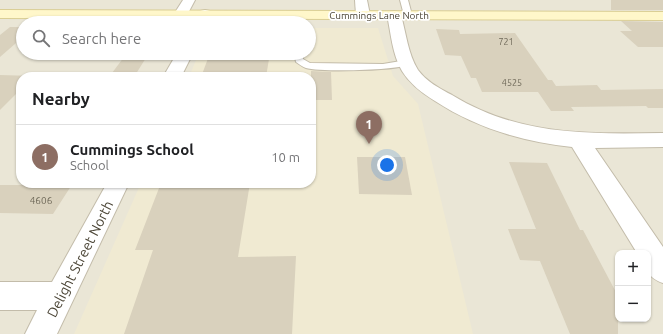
<!DOCTYPE html>
<meta charset="utf-8">
<style>
:root{--surface:#fff;--page:#f6f6f6;--text:#202124;--muted:#757577;--line:#e0e0e0;--accent:#2563eb}
body{margin:0;font-family:Ubuntu,sans-serif;background:var(--page);color:var(--text)}
.controls{position:absolute;right:12px;bottom:12px;display:grid;overflow:hidden;border-radius:8px;box-shadow:0 1px 3px #0004}
.controls button{width:36px;height:36px;display:grid;place-items:center;padding:0;border:0;border-bottom:1px solid var(--line);background:var(--surface);color:var(--text);font:20px sans-serif}
.you{position:absolute;left:387px;top:165px;width:14px;height:14px;margin:-10px;border:3px solid #fff;border-radius:50%;background:#1a73e8;box-shadow:0 0 0 6px #1a73e833}
.badge{display:grid;place-items:center;width:26px;height:26px;border-radius:50%;background:var(--accent);color:#fff;font-size:13px;font-weight:700}
.pin{position:absolute;translate:-50% -33px;filter:drop-shadow(0 1px 2px #0008)}
.pin::after{content:'';position:absolute;top:21px;width:14px;height:12px;background:inherit;clip-path:polygon(0 0,100% 0,50% 100%)}
.list{margin:0;padding:0;list-style:none}
h2{display:flex;justify-content:space-between;align-items:center;height:52px;margin:0;padding:0 16px;font-size:17px}
h2 small{font-size:13px;font-weight:400;color:var(--muted)}
.list li{display:grid;grid-template-columns:26px 1fr auto;gap:12px;align-items:center;box-sizing:border-box;height:64px;padding:0 16px;border-top:1px solid var(--line)}
.list b{display:block;font-size:15px;white-space:nowrap}
.list p{margin:0;font-size:13px;white-space:nowrap;color:var(--muted)}
.list em{font-size:13px;font-style:normal;color:var(--muted)}
.icon{flex:none;width:22px;height:22px;fill:none;stroke:currentColor;stroke-width:2;stroke-linecap:round;stroke-linejoin:round}
.map{position:relative;flex:none;width:663px;height:334px;overflow:hidden}
.search{position:absolute;background:var(--surface);box-shadow:0 1px 3px #0004;left:16px;top:16px;width:300px;height:44px;display:flex;align-items:center;gap:10px;box-sizing:border-box;padding:0 14px;border-radius:22px;color:var(--muted);font-size:15px}
.panel{position:absolute;background:var(--surface);box-shadow:0 1px 3px #0004;left:16px;top:72px;width:300px;height:116px;border-radius:16px}
.map>svg:first-child{display:block}
</style>
<div class="map">
<svg width="663" height="334" viewBox="0 0 663 334">
<rect width="100%" height="100%" fill="#f6f3e9"/>
<path fill="#eae6d6" fill-rule="evenodd" d="M 0,0 L 663,0 L 663,334 L 0,334 ZM 23,23 L 309,23 L 309,53 L 23,53 ZM 21,77 L 311,77 L 311,183 L 21,183 ZM 618,253 L 648,253 L 648,319 L 618,319 Z"/>
<path fill="#f0ead2" d="M 309,28 L 378,28 L 393,76 L 418,104 L 473,334 L 74,334 L 141,183 L 311,183 L 311,77 L 189,77 L 199,53 L 309,53 Z"/>
<g fill="#d9d1bd">
<rect x="611" y="0" width="52" height="10"/>
<path d="M 621,21 L 663,22 L 663,47 L 638,47 L 620,31 L 632,31 Z"/>
<path d="M 10,27 L 23,27 L 23,37 L 0,57 L 0,35 Z"/>
<path d="M 436,29 L 459,30 L 460,34 L 515,33 L 548,80 L 552,80 L 556,86 L 597,85 L 601,90 L 663,89 L 663,108 L 648,108 L 646,106 L 571,107 L 574,111 L 551,111 L 538,92 L 482,92 L 476,78 L 471,78 L 461,56 L 445,55 Z"/>
<path d="M 127,53 L 149,53 L 134,77 L 109,77 Z"/>
<path d="M 210,53 L 270,53 L 266,77 L 201,77 Z"/>
<path d="M 311,71 L 331,72 L 332,100 L 311,100 Z"/>
<path d="M 0,75 L 34,76 L 21,77 L 21,89 L 0,110 Z"/>
<path d="M 357,157 L 405,157 L 412,195 L 359,194 Z"/>
<path d="M 509,162 L 547,163 L 580,230 L 583,230 L 618,296 L 618,334 L 570,334 L 540,261 L 520,260 L 508,229 L 536,229 Z"/>
<path d="M 38,183 L 73,183 L 53,214 L 0,213 L 0,185 L 37,185 Z"/>
<path d="M 161,183 L 250,183 L 238,257 L 296,256 L 292,334 L 124,334 L 153,250 L 135,250 Z"/>
</g>
<g fill="none" stroke-linecap="round" stroke-linejoin="round">
<g stroke="#c3bcaa" stroke-width="2">
<g id="lane">
<path d="M 400,0 L 408,0 L 412,15 L 411,17 L 405,17 L 404,15 Z"/>
<path d="M 299,13 L 305,13 L 306,15 L 305,23 L 297,23 Z"/>
<path d="M 294,53 L 302,53 L 303,59 L 310,63 L 383,64 L 407,60 L 411,63 C 404,71 319,72 306,68 C 303,67 299,64 296,62 Z"/>
</g>
</g>
<g stroke="#c3bcaa" stroke-width="2">
<g id="street">
<path d="M 183,0 L 195,0 L 186,17 L 181,18 L 176,17 L 174,14 Z"/>
<path d="M 355,0 L 367,0 L 370,15 L 368,18 L 363,19 L 358,18 L 356,15 Z"/>
<path d="M 205,10 L 210,11 L 212,14 L 207,23 L 193,23 L 200,11 Z"/>
<path d="M 394,11 L 399,12 L 401,15 C 406,33 408,54 418,70 C 426,81 440,89 452,95 C 519,136 587,134 663,133 L 663,147 L 595,148 L 663,247 L 663,283 C 645,276 648,270 648,253 L 637,253 L 572,147 C 524,142 476,128 435,101 C 422,93 410,84 402,71 C 392,54 391,33 387,15 L 389,12 Z"/>
<path d="M 177,53 L 193,53 L 181,77 L 163,77 Z"/>
<path d="M 107,183 L 129,183 L 57,334 L 25,334 L 37,310 L 0,310 L 0,282 L 52,282 Z"/>
</g>
</g>
<g stroke="#dace95" stroke-width="2">
<path id="secondary" d="M 0,10 L 663,12 L 663,20 L 0,18 Z"/>
</g>
<use href="#lane" fill="#fff" fill-rule="evenodd"/>
<use href="#street" fill="#fff" fill-rule="evenodd"/>
<use href="#secondary" fill="#fff7ca" fill-rule="evenodd"/>
</g>
<g text-anchor="middle" dominant-baseline="central" stroke-width="3.5" stroke-linejoin="round" paint-order="stroke">
<g font-size="9" fill="#6e6858">
<text x="506" y="42">721</text>
<text x="512" y="83">4525</text>
</g>
<g font-size="10" fill="#4b4536" stroke="#fff">
<text x="379" y="15">Cummings Lane North</text>
</g>
<g font-size="10" fill="#6e6858">
<text x="41" y="200">4606</text>
</g>
<g font-size="14" fill="#4b4536" stroke="#fff">
<text transform="translate(80 259) rotate(-63)">Delight Street North</text>
</g>
</g>
</svg>
<div class="controls">
<button>+</button>
<button>−</button>
</div>
<div class="you"></div>
<div class="pin badge" style="left:369px;top:144px;background:#8d6e63">1</div>
<div class="search"><svg class="icon" aria-label="search" viewBox="0 0 24 24"><circle cx="10" cy="10" r="6"/><path d="M15 15l6 6"/></svg>Search here</div>
<section class="panel">
<h2>Nearby<small></small></h2>
<ul class="list">
<li><span class="badge" style="background:#8d6e63">1</span><div><b>Cummings School</b><p>School</p></div><em>10 m</em></li>
</ul>
</section>
</div>
